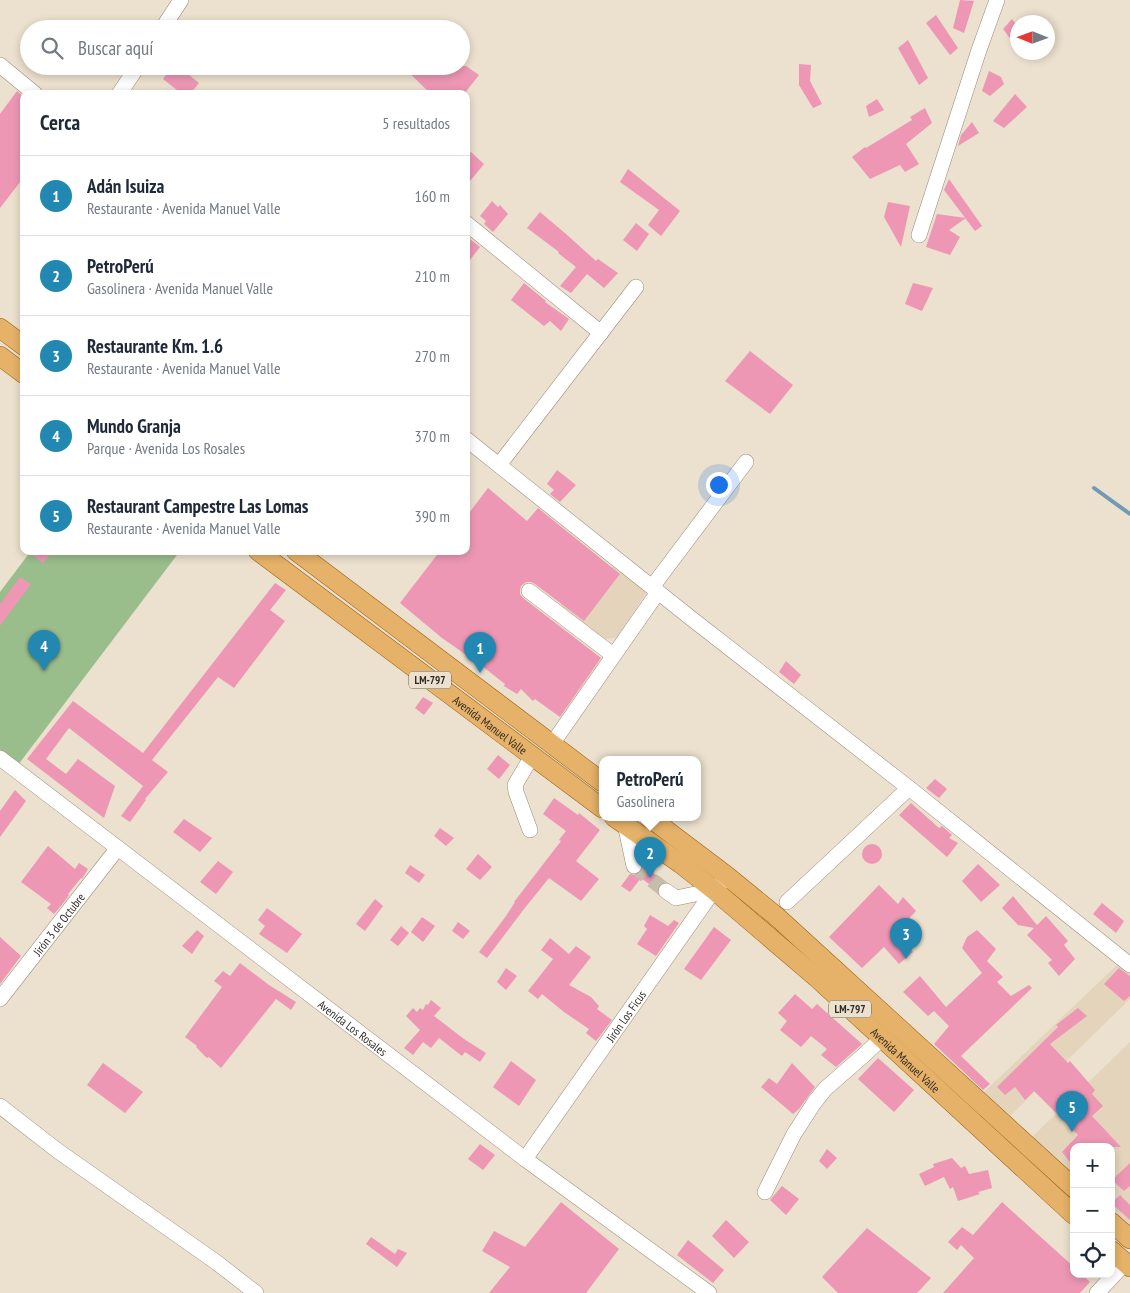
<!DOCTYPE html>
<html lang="es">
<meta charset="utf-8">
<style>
:root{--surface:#fff;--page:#f6f6f7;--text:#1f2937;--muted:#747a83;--line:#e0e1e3;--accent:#2288b1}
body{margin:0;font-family:"PT Sans Narrow",sans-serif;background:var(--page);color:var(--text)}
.controls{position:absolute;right:15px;bottom:15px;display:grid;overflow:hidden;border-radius:10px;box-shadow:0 2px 8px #0003}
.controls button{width:45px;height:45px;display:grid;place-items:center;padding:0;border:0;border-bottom:1px solid var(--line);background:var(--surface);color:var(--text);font:25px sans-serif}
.compass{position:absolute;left:1010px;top:15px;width:45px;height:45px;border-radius:50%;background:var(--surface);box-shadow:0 2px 8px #0003;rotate:271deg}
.you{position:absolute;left:718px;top:484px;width:18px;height:18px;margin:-12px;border:4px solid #fff;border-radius:50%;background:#1a73e8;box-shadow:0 0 0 8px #1a73e833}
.badge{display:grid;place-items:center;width:32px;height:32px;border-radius:50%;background:var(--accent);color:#fff;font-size:16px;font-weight:700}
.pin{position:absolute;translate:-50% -41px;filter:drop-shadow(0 1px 2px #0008)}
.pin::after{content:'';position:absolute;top:26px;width:18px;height:15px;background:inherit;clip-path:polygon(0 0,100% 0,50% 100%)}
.popup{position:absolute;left:599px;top:756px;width:102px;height:65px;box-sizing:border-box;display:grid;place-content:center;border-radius:10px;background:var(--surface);filter:drop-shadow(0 1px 4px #0005);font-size:16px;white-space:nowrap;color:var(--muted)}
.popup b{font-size:19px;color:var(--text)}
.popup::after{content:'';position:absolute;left:50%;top:100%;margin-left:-10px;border:10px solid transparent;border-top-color:var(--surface)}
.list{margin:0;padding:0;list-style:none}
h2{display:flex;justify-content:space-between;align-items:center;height:65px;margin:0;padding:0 20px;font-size:21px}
h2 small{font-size:16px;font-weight:400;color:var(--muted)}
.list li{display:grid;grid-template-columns:32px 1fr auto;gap:15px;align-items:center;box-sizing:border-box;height:80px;padding:0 20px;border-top:1px solid var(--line)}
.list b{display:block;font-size:19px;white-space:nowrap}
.list p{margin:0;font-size:16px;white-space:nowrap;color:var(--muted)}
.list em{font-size:16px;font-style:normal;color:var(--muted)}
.icon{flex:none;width:28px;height:28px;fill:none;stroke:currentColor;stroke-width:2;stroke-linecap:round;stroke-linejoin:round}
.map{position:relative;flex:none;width:1130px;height:1293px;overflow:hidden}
.search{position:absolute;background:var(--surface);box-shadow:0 2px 8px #0003;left:20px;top:20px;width:450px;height:55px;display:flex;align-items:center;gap:12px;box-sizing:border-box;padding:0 18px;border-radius:28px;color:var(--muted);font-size:19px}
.panel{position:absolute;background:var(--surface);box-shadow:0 2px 8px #0003;left:20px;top:90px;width:450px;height:465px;border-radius:10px}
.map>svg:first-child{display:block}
</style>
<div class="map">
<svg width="1130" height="1293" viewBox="0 0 1130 1293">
<rect width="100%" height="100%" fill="#ece0ce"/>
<g fill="#e5d4bc">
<path d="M 616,563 L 649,589 L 616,638 L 603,639 L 560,606 L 583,576 L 596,587 Z"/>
<path d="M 1119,963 L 1130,971 L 1130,999 L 1008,1118 L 982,1094 Z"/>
<path d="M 1130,1042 L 1130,1227 L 1111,1211 L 1111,1147 L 1074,1147 L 1074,1177 L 1031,1138 Z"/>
</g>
<path fill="#9abd8c" d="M 31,551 L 180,551 L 18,765 L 0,750 L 0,592 Z"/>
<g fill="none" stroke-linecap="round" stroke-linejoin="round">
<path stroke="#729ab6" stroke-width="4" d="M 1094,488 L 1130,514"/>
</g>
<g fill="#ed97b5">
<path d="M 960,0 L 974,1 L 964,33 L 953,28 Z"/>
<path d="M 936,15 L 958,48 L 950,55 L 926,23 Z"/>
<path d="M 1012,19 L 1018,27 L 1018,49 L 1003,29 Z"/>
<path d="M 908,40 L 928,78 L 919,85 L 898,48 Z"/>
<path d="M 799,64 L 811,65 L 810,81 L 822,104 L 813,108 L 799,85 Z"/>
<path d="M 173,66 L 178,66 L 199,83 L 190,94 L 182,94 L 163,79 Z"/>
<path d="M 402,66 L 466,66 L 479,75 L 464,94 L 431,94 Z"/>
<path d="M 989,71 L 1001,77 L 1004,84 L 990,96 L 982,91 Z"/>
<path d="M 17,91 L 24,97 L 24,177 L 0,208 L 0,114 Z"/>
<path d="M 1015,94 L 1027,107 L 1004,128 L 993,121 Z"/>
<path d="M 877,99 L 884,110 L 869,117 L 866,106 Z"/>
<path d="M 925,108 L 932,123 L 906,144 L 919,164 L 905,172 L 900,165 L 870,179 L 852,157 L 865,147 L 866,148 L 912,120 L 910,117 Z"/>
<path d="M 972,122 L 979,133 L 958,146 L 961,135 Z"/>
<path d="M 471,152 L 484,164 L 466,186 L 466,157 Z"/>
<path d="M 628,169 L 680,211 L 661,236 L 648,225 L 659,210 L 620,182 Z"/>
<path d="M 949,179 L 982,226 L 975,231 L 944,190 Z"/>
<path d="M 492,201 L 498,207 L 500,205 L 508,214 L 493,232 L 484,224 L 486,221 L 480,216 Z"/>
<path d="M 888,202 L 910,206 L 901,247 L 884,217 Z"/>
<path d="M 540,212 L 566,234 L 596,261 L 598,259 L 618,273 L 604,288 L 587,274 L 571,293 L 560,286 L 576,267 L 558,253 L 559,252 L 527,228 Z"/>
<path d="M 937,214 L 966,218 L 949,230 L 960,237 L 950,255 L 926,247 Z"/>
<path d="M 636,223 L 649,234 L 637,251 L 623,240 Z"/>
<path d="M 466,236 L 480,247 L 466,265 Z"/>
<path d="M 524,283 L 546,301 L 545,302 L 569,319 L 561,331 L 550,321 L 544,326 L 511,300 Z"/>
<path d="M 913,283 L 933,288 L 922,311 L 905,304 Z"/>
<path d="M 750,351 L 793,385 L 770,414 L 725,381 Z"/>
<path d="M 557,470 L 576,485 L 560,502 L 550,494 L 554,490 L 547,484 Z"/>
<path d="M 488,488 L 527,521 L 538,508 L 620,574 L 584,621 L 535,584 L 531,582 L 526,582 L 521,586 L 520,590 L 520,594 L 523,598 L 601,658 L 560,717 L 535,699 L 533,701 L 521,689 L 517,694 L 504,686 L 505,684 L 482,666 L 442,638 L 400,603 L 440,551 L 466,551 L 466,517 Z"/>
<path d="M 27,551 L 53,551 L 43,563 Z"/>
<path d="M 20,577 L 31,584 L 0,626 L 0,604 Z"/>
<path d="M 275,583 L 286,590 L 270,610 L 285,621 L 234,688 L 218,677 L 152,760 L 168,772 L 145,799 L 146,800 L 130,822 L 121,816 L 143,786 L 69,728 L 46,759 L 66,774 L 78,759 L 115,786 L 104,818 L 27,759 L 73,701 L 143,753 Z"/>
<path d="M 786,661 L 801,675 L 794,684 L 779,672 Z"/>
<path d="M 423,697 L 433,703 L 424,715 L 415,708 Z"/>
<path d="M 498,755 L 510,765 L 499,779 L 487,769 Z"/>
<path d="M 935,779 L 947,789 L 939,798 L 926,788 Z"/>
<path d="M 15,790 L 26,801 L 0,837 L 0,811 Z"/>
<path d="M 554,798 L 578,815 L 579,813 L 600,830 L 576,861 L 599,879 L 581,901 L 549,878 L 524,909 L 487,958 L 479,952 L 506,916 L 515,902 L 514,902 L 561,841 L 559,840 L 566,831 L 543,814 Z"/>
<path d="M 911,803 L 939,828 L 942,826 L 952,835 L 949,838 L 958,843 L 947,857 L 899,815 Z"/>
<path d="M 184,819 L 212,838 L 200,852 L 173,832 Z"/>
<path d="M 440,828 L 454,838 L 446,846 L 434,836 Z"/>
<circle cx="872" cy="854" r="10"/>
<path d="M 48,846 L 75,869 L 79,863 L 88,869 L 82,879 L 81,878 L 68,894 L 69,895 L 65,901 L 54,914 L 47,908 L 51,904 L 21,882 Z"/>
<path d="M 478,854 L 492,867 L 480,880 L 466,869 Z"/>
<path d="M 218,861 L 233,872 L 216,894 L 200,882 Z"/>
<path d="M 978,864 L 1000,885 L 981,902 L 962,881 Z"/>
<path d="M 410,865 L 425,875 L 419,883 L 405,873 Z"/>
<path d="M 643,865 L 665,882 L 659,885 L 657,890 L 641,878 L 630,892 L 621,886 L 630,874 L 635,875 L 640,873 L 643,869 Z"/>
<path d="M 879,885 L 898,904 L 903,897 L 916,911 L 897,931 L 913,952 L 899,964 L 884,947 L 862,968 L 829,937 Z"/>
<path d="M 1013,896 L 1037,925 L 1046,916 L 1068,941 L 1064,945 L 1075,959 L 1059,976 L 1048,963 L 1052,960 L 1027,935 L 1034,928 L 1018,925 L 1002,908 Z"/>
<path d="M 375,899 L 383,906 L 365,931 L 356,924 Z"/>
<path d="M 1102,903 L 1124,921 L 1116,933 L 1093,914 Z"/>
<path d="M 267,908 L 302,934 L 287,953 L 259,934 L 265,926 L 258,920 Z"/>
<path d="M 650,915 L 668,926 L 674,920 L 679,923 L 656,956 L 637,944 L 647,929 L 644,926 Z"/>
<path d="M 422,917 L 435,926 L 423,942 L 411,932 Z"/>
<path d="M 458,922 L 470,931 L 463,939 L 452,931 Z"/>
<path d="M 401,926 L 409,933 L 398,946 L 390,940 Z"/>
<path d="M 714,927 L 731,940 L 701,980 L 684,969 Z"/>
<path d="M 197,930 L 204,936 L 192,954 L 182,946 Z"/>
<path d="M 977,930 L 996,949 L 987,961 L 1003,977 L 997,982 L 1011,996 L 1029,985 L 1032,988 L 961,1056 L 990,1084 L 983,1090 L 934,1044 L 949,1026 L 934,1011 L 928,1016 L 903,992 L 920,976 L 946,1007 L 982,973 L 962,948 L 967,937 Z"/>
<path d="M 0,937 L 21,956 L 0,984 Z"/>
<path d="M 550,938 L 569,954 L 576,946 L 591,957 L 569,985 L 591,997 L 599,1006 L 597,1009 L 612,1020 L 596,1041 L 586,1033 L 589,1029 L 564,1012 L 542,994 L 538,999 L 528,991 L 553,959 L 541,950 Z"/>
<path d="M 240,963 L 269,985 L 296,1002 L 291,1010 L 276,999 L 221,1068 L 209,1057 L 207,1058 L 196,1047 L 197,1046 L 185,1037 L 222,987 L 214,981 L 223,971 L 230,976 Z"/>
<path d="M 506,968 L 517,976 L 506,990 L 497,982 Z"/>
<path d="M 1119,968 L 1130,976 L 1130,996 L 1124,1001 L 1104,984 Z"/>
<path d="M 795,994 L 812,1009 L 817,1004 L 862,1044 L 836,1067 L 821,1055 L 827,1049 L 811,1036 L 801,1047 L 780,1030 L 787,1021 L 778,1013 Z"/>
<path d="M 431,1000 L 441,1008 L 434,1016 L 464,1039 L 486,1053 L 480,1062 L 465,1052 L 462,1056 L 439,1038 L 431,1048 L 423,1042 L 413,1055 L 404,1048 L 420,1030 L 406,1016 L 413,1008 L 417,1012 L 420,1008 L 423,1010 L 426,1004 L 428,1005 Z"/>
<path d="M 1078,1008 L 1087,1016 L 1050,1044 L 1068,1063 L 1070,1061 L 1095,1090 L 1092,1094 L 1103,1106 L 1092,1116 L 1121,1147 L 1074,1147 L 1074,1167 L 1062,1152 L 1078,1135 L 1034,1091 L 1025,1100 L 1015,1087 L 1005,1095 L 997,1087 L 1058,1027 L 1056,1025 Z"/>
<path d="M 878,1058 L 914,1090 L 894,1112 L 858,1079 Z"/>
<path d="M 511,1061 L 536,1080 L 519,1106 L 493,1087 Z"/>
<path d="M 103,1063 L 143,1092 L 125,1113 L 87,1085 Z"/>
<path d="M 792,1063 L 815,1087 L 799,1109 L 793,1114 L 761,1087 L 769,1078 L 777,1084 Z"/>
<path d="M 480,1144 L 495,1155 L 483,1170 L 468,1159 Z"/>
<path d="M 827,1149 L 837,1158 L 827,1169 L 819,1161 Z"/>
<path d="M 952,1158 L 961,1168 L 965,1166 L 969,1174 L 988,1170 L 992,1188 L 978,1192 L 980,1194 L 958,1201 L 953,1187 L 950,1189 L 944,1177 L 925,1186 L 919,1174 L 934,1167 L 933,1164 Z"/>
<path d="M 1130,1163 L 1130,1186 L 1124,1191 L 1112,1180 Z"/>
<path d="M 782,1186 L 799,1199 L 786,1215 L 770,1200 Z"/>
<path d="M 1120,1195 L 1130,1205 L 1130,1220 L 1111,1203 Z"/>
<path d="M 561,1202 L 619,1249 L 586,1293 L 489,1293 L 510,1267 L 482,1251 L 494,1231 L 525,1247 Z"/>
<path d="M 1002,1202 L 1074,1267 L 1074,1274 L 1082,1274 L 1090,1282 L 1080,1293 L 943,1293 L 974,1258 L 961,1245 L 957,1250 L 948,1242 L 962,1227 L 973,1235 Z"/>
<path d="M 726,1220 L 749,1242 L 734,1258 L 712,1236 Z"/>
<path d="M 867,1228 L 931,1278 L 917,1293 L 838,1293 L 822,1277 Z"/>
<path d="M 371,1237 L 395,1254 L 398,1249 L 407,1253 L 397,1267 L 366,1244 Z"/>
<path d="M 688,1240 L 724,1270 L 713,1283 L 677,1255 Z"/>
</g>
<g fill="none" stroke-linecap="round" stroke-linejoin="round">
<path stroke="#c6bcac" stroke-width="15" stroke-dasharray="15 8" stroke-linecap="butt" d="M 634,866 L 666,891"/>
<g stroke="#988d7c" stroke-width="16">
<g id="minor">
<path d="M 162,29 L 181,0"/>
<path d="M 0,65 L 35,94"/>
<path d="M 119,94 L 138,66"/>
<path d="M 466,223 L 601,333"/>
<path d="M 919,235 L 979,50 L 997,0"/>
<path d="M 466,439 L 692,619 L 909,788 L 1130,965"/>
<path d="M 499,465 L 636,287"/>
<path d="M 652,587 L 746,462"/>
<path d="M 529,591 L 613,655"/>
<path d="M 552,744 L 658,592"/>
<path id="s1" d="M 0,758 L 525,1159 L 709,1293"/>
<path d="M 625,824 L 634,866"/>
<path d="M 530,830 L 516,792 L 515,785 L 532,756"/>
<path d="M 666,891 L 676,898 L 714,890"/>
<path d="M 787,902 L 909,788"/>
<path id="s2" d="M 0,999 L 117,849"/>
<path d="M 0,1106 L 58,1151 L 216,1262 L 256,1293"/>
<path id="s3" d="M 525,1159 L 714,890 L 721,883"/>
<path d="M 765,1192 L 794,1134 L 814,1103 L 825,1089 L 864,1055 L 882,1038"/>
<path d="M 1097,1293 L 1125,1263"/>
</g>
</g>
<g stroke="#9b6010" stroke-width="20">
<g id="major">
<path d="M 0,328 L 24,346"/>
<path d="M 0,356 L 24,374"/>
<path id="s4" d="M 258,551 L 602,808"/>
<path d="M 296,551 L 602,782"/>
<path id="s5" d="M 614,817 L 681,864 L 714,890 L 817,978 L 1074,1215"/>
<path d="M 649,817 L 727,876 L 776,916 L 1074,1188"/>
<path d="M 1111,1222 L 1130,1239"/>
<path d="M 1111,1250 L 1130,1267"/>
</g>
</g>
<use href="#minor" stroke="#fff" stroke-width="15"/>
<use href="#major" stroke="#e6b169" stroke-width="19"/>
</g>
<g text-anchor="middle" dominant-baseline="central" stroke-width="4.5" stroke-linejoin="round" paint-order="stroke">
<g fill="#ece0ce" stroke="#686157" stroke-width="1">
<rect x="409" y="671.5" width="42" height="17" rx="4"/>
<rect x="829" y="1000.5" width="42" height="17" rx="4"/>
</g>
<g font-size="11" font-weight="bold" fill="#2f2b24">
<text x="430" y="680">LM-797</text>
<text x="850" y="1009">LM-797</text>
</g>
<g font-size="12" fill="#2f2b24" stroke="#ece0ce">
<text stroke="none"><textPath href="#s4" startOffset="290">Avenida Manuel Valle</textPath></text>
<text stroke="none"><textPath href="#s2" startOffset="95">Jirón 3 de Octubre</textPath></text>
<text stroke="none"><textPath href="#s3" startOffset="175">Jirón Los Ficus</textPath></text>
<text stroke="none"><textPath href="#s1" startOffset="444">Avenida Los Rosales</textPath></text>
<text stroke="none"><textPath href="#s5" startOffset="380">Avenida Manuel Valle</textPath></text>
</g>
</g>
</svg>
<div class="controls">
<button>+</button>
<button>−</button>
<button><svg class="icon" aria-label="locate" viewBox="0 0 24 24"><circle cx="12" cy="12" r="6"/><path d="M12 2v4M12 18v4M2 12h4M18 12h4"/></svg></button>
</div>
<svg class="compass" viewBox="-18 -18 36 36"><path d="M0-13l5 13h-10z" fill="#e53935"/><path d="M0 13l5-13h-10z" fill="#747a83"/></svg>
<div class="you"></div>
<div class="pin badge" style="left:480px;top:673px">1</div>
<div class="pin badge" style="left:650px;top:878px">2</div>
<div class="popup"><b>PetroPerú</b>Gasolinera</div>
<div class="pin badge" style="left:906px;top:959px">3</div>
<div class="pin badge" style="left:44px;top:671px">4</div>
<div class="pin badge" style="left:1072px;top:1132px">5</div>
<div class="search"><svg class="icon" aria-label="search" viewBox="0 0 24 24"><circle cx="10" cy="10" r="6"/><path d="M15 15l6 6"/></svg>Buscar aquí</div>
<section class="panel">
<h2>Cerca<small>5 resultados</small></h2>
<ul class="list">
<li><span class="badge">1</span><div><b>Adán Isuiza</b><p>Restaurante · Avenida Manuel Valle</p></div><em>160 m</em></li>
<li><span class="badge">2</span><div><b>PetroPerú</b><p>Gasolinera · Avenida Manuel Valle</p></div><em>210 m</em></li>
<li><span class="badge">3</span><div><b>Restaurante Km. 1.6</b><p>Restaurante · Avenida Manuel Valle</p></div><em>270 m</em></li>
<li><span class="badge">4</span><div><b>Mundo Granja</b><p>Parque · Avenida Los Rosales</p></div><em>370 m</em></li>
<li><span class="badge">5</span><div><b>Restaurant Campestre Las Lomas</b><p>Restaurante · Avenida Manuel Valle</p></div><em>390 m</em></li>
</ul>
</section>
</div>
